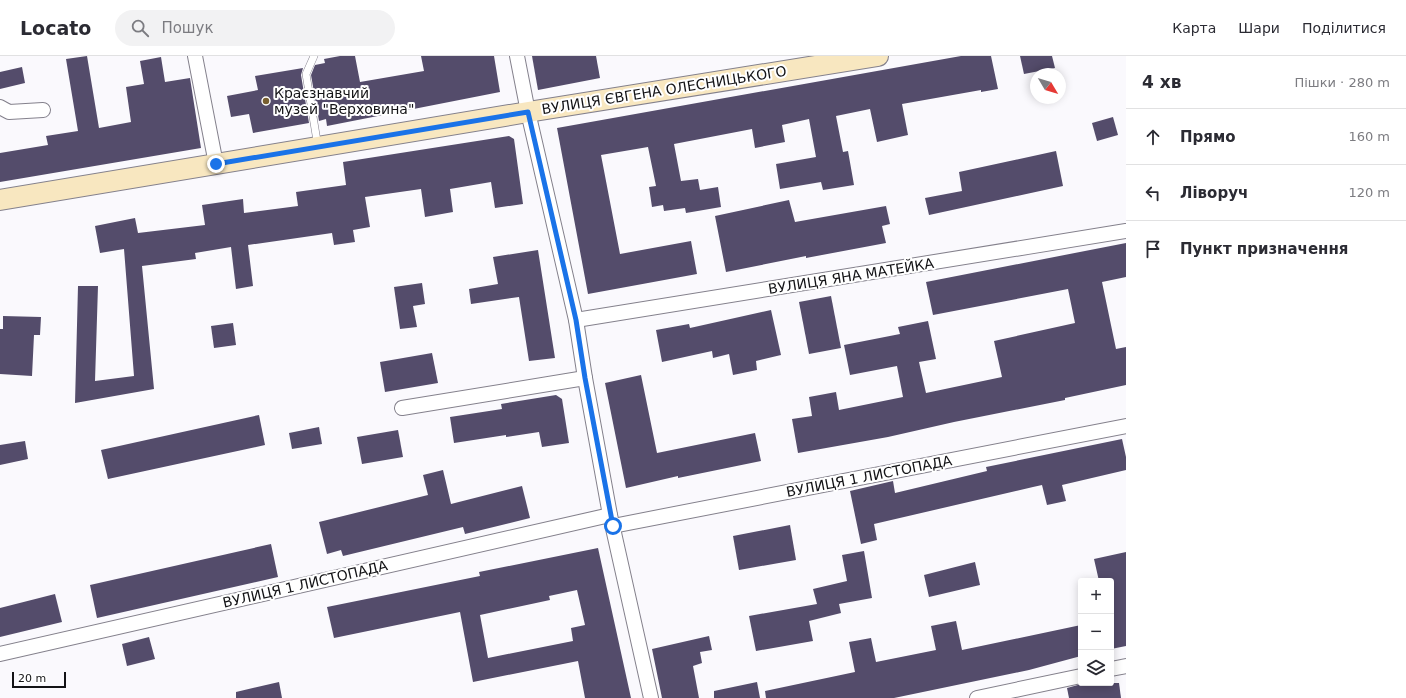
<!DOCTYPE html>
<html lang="uk">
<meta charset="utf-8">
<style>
:root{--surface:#fff;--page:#f2f2f3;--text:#2b2b33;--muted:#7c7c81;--line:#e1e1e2}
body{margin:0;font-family:"DejaVu Sans",sans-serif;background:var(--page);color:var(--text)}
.controls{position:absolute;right:12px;bottom:12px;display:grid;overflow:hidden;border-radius:4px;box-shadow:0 2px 10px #0003}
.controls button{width:36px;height:36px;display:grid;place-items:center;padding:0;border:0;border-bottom:1px solid var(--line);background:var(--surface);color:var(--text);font:20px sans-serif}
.compass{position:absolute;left:1030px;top:12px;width:36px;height:36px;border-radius:50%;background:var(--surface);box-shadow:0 2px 10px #0003;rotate:128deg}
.scale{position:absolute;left:12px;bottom:10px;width:54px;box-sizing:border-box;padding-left:4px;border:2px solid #131316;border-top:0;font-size:11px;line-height:14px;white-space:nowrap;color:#131316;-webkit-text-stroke:3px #fff;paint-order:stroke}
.stop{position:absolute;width:12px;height:12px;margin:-9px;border:3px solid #1a73e8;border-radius:50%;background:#fff}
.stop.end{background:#1a73e8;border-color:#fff;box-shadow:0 1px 4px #0008}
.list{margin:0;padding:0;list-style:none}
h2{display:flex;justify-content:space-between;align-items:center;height:52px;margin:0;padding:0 16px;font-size:17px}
h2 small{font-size:13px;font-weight:400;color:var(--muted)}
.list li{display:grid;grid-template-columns:26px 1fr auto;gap:12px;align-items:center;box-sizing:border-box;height:56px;padding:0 16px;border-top:1px solid var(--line)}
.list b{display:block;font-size:15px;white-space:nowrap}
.list em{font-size:13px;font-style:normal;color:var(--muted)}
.icon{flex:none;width:22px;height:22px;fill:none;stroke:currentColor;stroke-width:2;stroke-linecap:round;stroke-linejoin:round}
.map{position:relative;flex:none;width:1126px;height:642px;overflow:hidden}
header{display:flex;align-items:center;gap:24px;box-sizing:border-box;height:56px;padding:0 20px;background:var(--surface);border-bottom:1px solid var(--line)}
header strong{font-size:19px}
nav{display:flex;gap:22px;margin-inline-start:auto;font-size:14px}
.search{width:280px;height:36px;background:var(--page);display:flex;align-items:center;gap:10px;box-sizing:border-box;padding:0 14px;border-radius:22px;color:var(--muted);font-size:15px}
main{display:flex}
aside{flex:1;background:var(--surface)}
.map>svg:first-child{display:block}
</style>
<header>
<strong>Locato</strong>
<div class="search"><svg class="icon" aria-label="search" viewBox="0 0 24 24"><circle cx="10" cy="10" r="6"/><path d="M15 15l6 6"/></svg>Пошук</div>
<nav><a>Карта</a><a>Шари</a><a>Поділитися</a></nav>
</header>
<main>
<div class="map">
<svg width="1126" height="642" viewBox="0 0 1126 642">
<rect width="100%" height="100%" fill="#faf9fd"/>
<g fill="#544c6b" fill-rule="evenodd">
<path d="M 87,0 L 99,72 L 131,66 L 126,31 L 144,28 L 140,5 L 161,1 L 165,26 L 190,22 L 201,92 L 0,126 L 0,97 L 48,89 L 46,80 L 78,75 L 66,3 Z"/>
<path d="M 340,0 L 355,0 L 360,26 L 424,15 L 421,0 L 494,0 L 500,36 L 327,70 L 326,63 L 319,65 L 311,19 L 315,9 L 325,7 L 324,3 Z"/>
<path d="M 532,0 L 596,0 L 600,22 L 538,34 Z"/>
<path d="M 961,0 L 991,0 L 998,33 L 981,36 L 981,34 L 902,48 L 908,79 L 877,86 L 870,53 L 836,60 L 843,96 L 848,95 L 854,129 L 823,134 L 821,126 L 780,133 L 776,108 L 816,101 L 809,63 L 782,69 L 785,86 L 755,92 L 752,73 L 674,88 L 681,125 L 698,123 L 700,134 L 718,131 L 721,151 L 686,157 L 685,152 L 664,155 L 663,149 L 652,151 L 649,131 L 656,130 L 648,91 L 601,99 L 620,198 L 691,185 L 697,218 L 588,238 L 557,72 Z"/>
<path d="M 1020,0 L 1052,0 L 1055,12 L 1024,18 Z"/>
<path d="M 22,11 L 25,27 L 0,33 L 0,16 Z"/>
<path d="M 303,12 L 301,19 L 309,67 L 253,77 L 249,58 L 231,61 L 227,40 L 258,34 L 255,20 Z"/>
<path d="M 1113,61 L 1118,79 L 1097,85 L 1092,67 Z"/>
<path d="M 509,80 L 514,83 L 523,148 L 495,152 L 491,126 L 450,133 L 453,156 L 425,161 L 421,133 L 365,141 L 370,171 L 353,174 L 355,186 L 334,189 L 332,177 L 248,189 L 253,230 L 236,233 L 231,191 L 195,197 L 196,203 L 142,210 L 154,333 L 75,347 L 78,230 L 98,230 L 95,325 L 134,320 L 124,193 L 100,197 L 95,170 L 135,162 L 138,177 L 205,169 L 202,149 L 243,143 L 244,157 L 298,150 L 296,136 L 346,129 L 343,106 Z"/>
<path d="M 1056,95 L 1063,130 L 929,159 L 925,142 L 962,135 L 959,116 Z"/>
<path d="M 789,144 L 795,166 L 886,150 L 890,168 L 882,170 L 886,187 L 806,202 L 806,200 L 726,216 L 715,160 Z"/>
<path d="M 1126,187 L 1126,221 L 1102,226 L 1116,293 L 1126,291 L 1126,329 L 1065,342 L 1065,344 L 954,366 L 888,381 L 798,397 L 792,363 L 812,360 L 809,341 L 836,336 L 839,354 L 903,341 L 897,310 L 850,319 L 844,289 L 900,278 L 898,271 L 928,265 L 936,303 L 919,306 L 926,337 L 1002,321 L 994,285 L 1075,267 L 1068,233 L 933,259 L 926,226 Z"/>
<path d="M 538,194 L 555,302 L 529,305 L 519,241 L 471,248 L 469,233 L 498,228 L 493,201 Z"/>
<path d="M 422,227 L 425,248 L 413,250 L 417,271 L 400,273 L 394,231 Z"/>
<path d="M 831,240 L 841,292 L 809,298 L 799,246 Z"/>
<path d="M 771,254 L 781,299 L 756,305 L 757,314 L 733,319 L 729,298 L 713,302 L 712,295 L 662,306 L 656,274 L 689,268 L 690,272 Z"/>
<path d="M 3,260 L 41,261 L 40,279 L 34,279 L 32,320 L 0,318 L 0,273 L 3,273 Z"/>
<path d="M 233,267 L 236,289 L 214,292 L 211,270 Z"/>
<path d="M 432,297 L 438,327 L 385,336 L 380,306 Z"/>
<path d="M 641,319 L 657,397 L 755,377 L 761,405 L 678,422 L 678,420 L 626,432 L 605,327 Z"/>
<path d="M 556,339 L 562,343 L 569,387 L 542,391 L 539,376 L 506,381 L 506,379 L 454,387 L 450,361 L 502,353 L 501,348 Z"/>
<path d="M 259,359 L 265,389 L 108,423 L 101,394 Z"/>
<path d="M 319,371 L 322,388 L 292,393 L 289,377 Z"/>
<path d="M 398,374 L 403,401 L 362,408 L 357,381 Z"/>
<path d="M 1122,383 L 1126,401 L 1126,414 L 1062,429 L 1066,445 L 1047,449 L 1042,429 L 1033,431 L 874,468 L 877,484 L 861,488 L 850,435 L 893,425 L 895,437 L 987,415 L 986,411 Z"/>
<path d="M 25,385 L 28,403 L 0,409 L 0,389 Z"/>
<path d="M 443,414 L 451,448 L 522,430 L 530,462 L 465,478 L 463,471 L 343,500 L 341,494 L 327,498 L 319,466 L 428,439 L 423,419 Z"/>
<path d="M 790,469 L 796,504 L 739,514 L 733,480 Z"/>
<path d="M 271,488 L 278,521 L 97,562 L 90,529 Z"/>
<path d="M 598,492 L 631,642 L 585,642 L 578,605 L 473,626 L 460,556 L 334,582 L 327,551 L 480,520 L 479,516 ZM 577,534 L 585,569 L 571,572 L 573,585 L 488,602 L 480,559 L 550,544 L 549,540 Z"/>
<path d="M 864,495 L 872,542 L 839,548 L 841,557 L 809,565 L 813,585 L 756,595 L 749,560 L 817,548 L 813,533 L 847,525 L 842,499 Z"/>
<path d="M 1126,496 L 1126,590 L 1111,593 L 1111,525 L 1099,525 L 1094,503 Z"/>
<path d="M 975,506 L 980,529 L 929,541 L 924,519 Z"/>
<path d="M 55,538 L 62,566 L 0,581 L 0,552 Z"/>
<path d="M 956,565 L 962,594 L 1081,569 L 1081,600 L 1029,614 L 894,642 L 766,642 L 765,635 L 855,616 L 849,586 L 871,582 L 876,606 L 936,594 L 931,570 Z"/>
<path d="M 709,580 L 712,594 L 700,596 L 702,607 L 693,610 L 699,642 L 662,642 L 652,593 Z"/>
<path d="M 149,581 L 155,603 L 127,610 L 122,588 Z"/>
<path d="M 279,626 L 282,642 L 236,642 L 236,636 Z"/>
<path d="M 757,626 L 760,642 L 714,642 L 714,635 Z"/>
<path d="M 1085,627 L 1119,627 L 1121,642 L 1069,642 L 1067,632 Z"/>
</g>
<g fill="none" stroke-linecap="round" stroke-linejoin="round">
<g stroke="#84818c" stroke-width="8">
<path id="lane" d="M 314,0 L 306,18 L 318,91"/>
</g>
<g stroke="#84818c" stroke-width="16">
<g id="street">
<path d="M 195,0 L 216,108"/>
<path d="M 517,0 L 528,56 L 576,264 L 585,322 L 610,459 L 651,642"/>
<path d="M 0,51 L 9,56 L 43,54"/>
<path d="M 576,264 L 1126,175"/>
<path d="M 402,352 L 585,322"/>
<path d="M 613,470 L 1126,370"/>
<path d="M 0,598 L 610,459"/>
<path d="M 1111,613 L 1126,610"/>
<path d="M 977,642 L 1081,620"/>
</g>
</g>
<g stroke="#84818c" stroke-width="22">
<path id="secondary" d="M 0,144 L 528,56 L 878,0"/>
</g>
<use href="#lane" stroke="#fff" stroke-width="7"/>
<use href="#street" stroke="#fff" stroke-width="14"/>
<use href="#secondary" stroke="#f8e7c0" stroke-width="20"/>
</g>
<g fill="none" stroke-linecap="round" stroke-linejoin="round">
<path stroke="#1a73e8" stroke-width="5" d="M 216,108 L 528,56 L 576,264 L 585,322 L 613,470"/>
</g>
<circle fill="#785f30" stroke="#fff" stroke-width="1.5" cx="266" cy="45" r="4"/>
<g text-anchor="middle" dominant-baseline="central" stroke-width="4" stroke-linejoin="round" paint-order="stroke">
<g font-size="14" fill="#131316" stroke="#fff">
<text transform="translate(664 34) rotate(-9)">ВУЛИЦЯ ЄВГЕНА ОЛЕСНИЦЬКОГО</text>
<text transform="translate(851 220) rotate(-9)">ВУЛИЦЯ ЯНА МАТЕЙКА</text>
<text transform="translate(869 420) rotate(-11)">ВУЛИЦЯ 1 ЛИСТОПАДА</text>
<text transform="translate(305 528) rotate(-13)">ВУЛИЦЯ 1 ЛИСТОПАДА</text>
</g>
<g font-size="14" fill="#131316" stroke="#fff" text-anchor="start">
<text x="274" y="37">Краєзнавчий<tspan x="274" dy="16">музей "Верховина"</tspan></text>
</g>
</g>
</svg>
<div class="controls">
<button>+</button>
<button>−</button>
<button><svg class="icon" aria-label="layers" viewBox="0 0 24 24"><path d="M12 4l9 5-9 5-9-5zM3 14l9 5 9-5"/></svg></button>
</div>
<svg class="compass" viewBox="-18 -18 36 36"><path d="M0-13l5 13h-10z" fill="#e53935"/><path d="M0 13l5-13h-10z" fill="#7c7c81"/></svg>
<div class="scale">20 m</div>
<div class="stop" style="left:613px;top:470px"></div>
<div class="stop end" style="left:216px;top:108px"></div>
</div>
<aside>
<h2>4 хв<small>Пішки · 280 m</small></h2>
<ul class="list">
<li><svg class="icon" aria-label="ahead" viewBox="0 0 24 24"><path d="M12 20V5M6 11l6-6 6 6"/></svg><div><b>Прямо</b></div><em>160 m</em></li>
<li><svg class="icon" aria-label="left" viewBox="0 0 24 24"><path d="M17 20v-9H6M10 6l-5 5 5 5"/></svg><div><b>Ліворуч</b></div><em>120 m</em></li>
<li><svg class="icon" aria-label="arrive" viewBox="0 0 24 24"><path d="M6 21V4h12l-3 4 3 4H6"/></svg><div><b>Пункт призначення</b></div></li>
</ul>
</aside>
</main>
